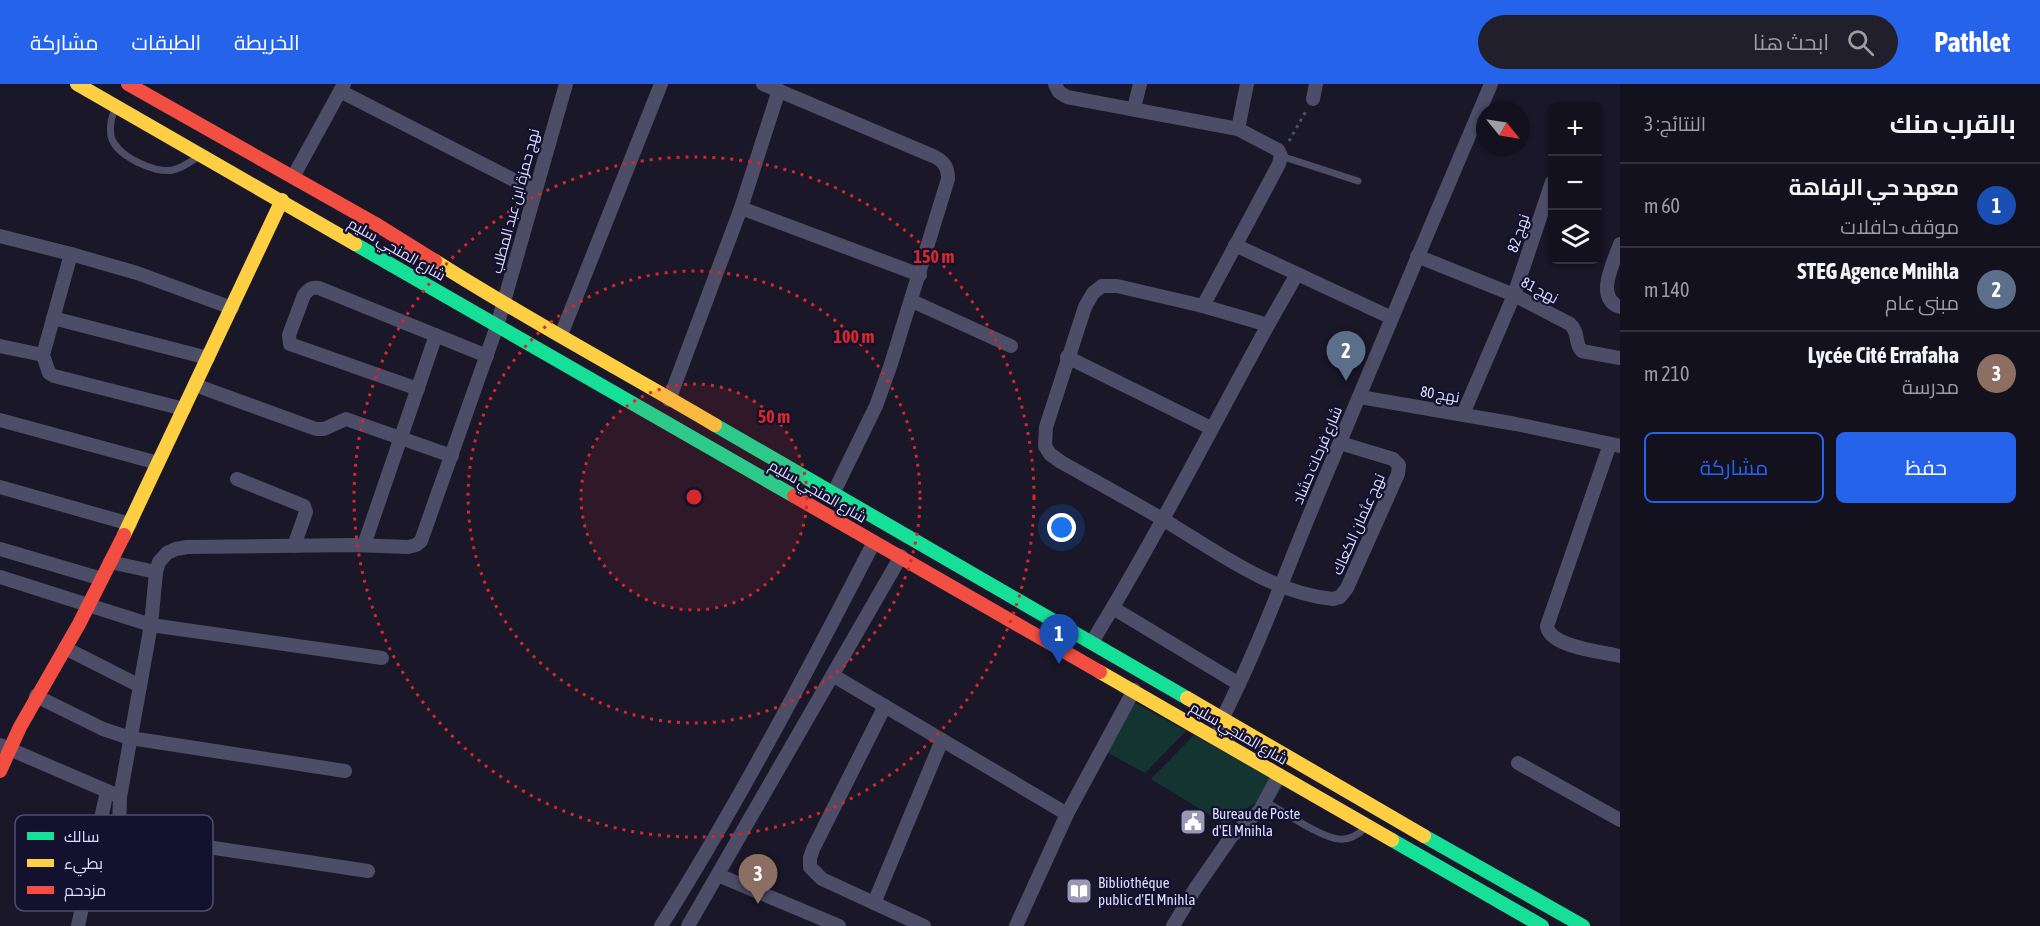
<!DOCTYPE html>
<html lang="ar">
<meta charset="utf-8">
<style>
:root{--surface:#13111e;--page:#201f2b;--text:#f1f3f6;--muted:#9d9da4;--line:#32313c;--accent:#2563eb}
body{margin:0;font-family:"Asap Condensed",Cairo,sans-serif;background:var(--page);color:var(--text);direction:rtl}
.controls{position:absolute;right:18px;top:18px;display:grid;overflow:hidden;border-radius:9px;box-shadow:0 2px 4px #0004}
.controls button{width:54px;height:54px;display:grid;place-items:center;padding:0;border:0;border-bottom:2px solid var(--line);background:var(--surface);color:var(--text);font:30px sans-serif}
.compass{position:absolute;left:1476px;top:18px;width:54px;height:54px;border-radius:50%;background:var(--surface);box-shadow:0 2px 4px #0004;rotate:120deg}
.you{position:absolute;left:1062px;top:444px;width:21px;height:21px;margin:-15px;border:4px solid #fff;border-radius:50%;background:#1a73e8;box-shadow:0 0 0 9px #1a73e833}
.badge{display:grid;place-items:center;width:39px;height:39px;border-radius:50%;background:var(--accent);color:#fff;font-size:20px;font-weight:700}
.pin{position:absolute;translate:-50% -50px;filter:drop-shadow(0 2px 3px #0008)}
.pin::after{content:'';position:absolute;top:32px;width:21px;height:18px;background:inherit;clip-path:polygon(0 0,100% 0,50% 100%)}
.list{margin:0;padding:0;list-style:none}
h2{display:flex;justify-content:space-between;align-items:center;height:78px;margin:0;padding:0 24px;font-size:26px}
h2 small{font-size:20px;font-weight:400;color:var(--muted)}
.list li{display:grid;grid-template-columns:39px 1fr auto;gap:18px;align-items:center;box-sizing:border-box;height:84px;padding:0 24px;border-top:2px solid var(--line)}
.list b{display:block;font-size:22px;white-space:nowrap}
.list p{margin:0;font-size:20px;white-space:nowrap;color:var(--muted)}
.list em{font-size:20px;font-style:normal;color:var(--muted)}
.actions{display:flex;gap:12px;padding:18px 24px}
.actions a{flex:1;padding:14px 0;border:2px solid var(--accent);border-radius:9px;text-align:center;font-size:21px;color:var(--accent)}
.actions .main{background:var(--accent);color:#fff}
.icon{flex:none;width:33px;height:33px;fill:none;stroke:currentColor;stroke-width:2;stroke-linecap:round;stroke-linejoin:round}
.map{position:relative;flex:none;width:1620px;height:842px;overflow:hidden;direction:ltr}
header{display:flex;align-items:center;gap:36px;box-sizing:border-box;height:84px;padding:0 30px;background:var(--accent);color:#fff}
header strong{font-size:28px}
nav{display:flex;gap:33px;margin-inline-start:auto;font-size:21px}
.search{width:420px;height:54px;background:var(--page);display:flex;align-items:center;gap:15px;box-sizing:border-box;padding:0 21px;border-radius:33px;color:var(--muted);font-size:22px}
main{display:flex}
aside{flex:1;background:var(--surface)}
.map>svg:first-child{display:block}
</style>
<header>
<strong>Pathlet</strong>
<div class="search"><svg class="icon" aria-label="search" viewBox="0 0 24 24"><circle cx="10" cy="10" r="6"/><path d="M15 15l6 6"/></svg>ابحث هنا</div>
<nav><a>الخريطة</a><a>الطبقات</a><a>مشاركة</a></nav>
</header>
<main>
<aside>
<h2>بالقرب منك<small>النتائج: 3</small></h2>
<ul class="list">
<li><span class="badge" style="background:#1a4fb4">1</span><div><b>معهد حي الرفاهة</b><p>موقف حافلات</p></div><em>60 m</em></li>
<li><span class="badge" style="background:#5c6f8a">2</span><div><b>STEG Agence Mnihla</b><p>مبنى عام</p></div><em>140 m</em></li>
<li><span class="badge" style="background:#8d6e63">3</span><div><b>Lycée Cité Errafaha</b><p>مدرسة</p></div><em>210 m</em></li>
</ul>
<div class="actions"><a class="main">حفظ</a><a>مشاركة</a></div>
</aside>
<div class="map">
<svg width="1620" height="842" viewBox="0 0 1620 842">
<rect width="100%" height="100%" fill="#191728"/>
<g fill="#143432">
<path d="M 1130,616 L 1186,647 L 1145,689 L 1099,664 Z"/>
<path d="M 1194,651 L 1283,701 L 1275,715 L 1253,720 L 1226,741 L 1151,695 Z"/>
</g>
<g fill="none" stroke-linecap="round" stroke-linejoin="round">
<path stroke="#445464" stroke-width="3" stroke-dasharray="3 4.5" stroke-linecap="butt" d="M 1289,57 L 1306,27"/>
<g stroke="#4d4d68" stroke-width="7">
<path d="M 115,24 C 112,33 109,42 111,52 C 115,71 154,90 173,86 C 182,84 190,78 198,73"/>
<path d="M 1281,72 L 1358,97"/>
<path d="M 1266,718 C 1283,727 1321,754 1339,755 C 1349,756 1358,751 1365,744"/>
</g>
<g stroke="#4d4d68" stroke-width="14">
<path d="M 763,0 L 933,72 C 944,77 948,83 948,95 L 891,280 L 876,322 L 833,410"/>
<path d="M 1055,0 L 1059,8 L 1067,13 L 1238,45 L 1278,66 L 1281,72 L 1279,80 L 1203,222"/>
<path d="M 340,7 L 535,107"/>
<path d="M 1313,15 L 1316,0"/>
<path d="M 1134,24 L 1140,0"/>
<path d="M 1238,45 L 1247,0"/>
<path d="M 293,93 L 344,0"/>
<path d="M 741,124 L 920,191"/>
<path d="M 0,152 L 71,170 L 137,189 L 232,224"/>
<path d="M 1620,160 C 1614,178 1594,214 1620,223"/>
<path d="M 1235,161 L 1392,234"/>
<path d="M 71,170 L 43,271 L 49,289 L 54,292 L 184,325"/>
<path d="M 1417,172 L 1514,211 L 1570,240 C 1580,249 1574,260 1582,267 L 1620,274"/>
<path d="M 912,217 L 1011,262"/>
<path d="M 53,234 L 208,274"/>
<path d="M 1268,241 L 1297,190"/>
<path d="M 561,251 L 661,0"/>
<path d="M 0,262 L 43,271"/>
<path d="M 1067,273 L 1211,344"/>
<path d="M 195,301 L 316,345 L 324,345 L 346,335 L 452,372"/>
<path d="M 418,305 L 290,260 L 289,251 L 304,211 C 309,205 311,203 319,204 L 487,272"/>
<path d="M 1360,313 L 1516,340 L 1620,362"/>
<path d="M 669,316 L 741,124 L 779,6"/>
<path d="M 1463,330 L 1514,211 L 1552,98"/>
<path d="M 0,336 L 158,379"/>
<path d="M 1610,360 L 1547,542 C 1549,563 1603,568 1620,572"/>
<path d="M 237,395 L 304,422 L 306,428 L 294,462"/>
<path d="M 0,403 L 130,440"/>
<path d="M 364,461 L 436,251"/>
<path d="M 0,465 L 102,495"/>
<path d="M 110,478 L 156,488"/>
<path d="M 0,493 L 151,541 L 382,574"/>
<path d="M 1113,524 L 1239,600"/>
<path d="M 1092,558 C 1155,455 1210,347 1268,241 L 1203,222 L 1117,202 L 1102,202 L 1093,209 L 1085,223 L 1046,343 L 1045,362 L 1050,370 L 1061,378 C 1095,397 1130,416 1164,436 C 1216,467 1271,509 1333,515 L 1340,513 L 1347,504 L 1398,390 L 1399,381 L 1393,375 L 1340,359"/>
<path d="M 65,564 L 140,602"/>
<path d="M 834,592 L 1067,730"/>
<path d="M 36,612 L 103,645 L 130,654 L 345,687"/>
<path d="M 885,622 L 813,765 L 810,774 L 810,783 L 822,795 L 924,842"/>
<path d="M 1219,641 C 1257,568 1284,491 1316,415 C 1374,277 1432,138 1491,0"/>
<path d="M 0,661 L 114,710"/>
<path d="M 1518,679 L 1620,736"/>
<path d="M 368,787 L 134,752 L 122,748 L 119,745 L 120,713 L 151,541 L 156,488 L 159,478 L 167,469 L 176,465 L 187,463 L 353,461 L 408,463 L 416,461 L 421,457 L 497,242 L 566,0"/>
<path d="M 718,791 L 839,842"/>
<path d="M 874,819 L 942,656"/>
<path d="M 78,842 L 107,707"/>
<path d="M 661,842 C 739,718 807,588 874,458"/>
<path d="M 688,842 L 901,472"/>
<path d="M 1016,842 L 1067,730 L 1134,606"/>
<path d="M 1173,842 L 1195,805 L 1231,753 L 1260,726 L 1279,691"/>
</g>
<g stroke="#16e098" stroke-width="14">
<path d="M 355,160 L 794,412"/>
<path d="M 715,341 L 1187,614"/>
<path d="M 1424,752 L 1583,842"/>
<path d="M 1392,756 L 1542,842"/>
</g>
<g stroke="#ffcf43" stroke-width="14">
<path d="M 77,0 L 355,160"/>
<path d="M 435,177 C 526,235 622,286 715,341"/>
<path d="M 124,451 L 282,116"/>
<path d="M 1100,588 L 1392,756"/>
<path d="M 1187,614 L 1424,752"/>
</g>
<g stroke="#f24e42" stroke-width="14">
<path d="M 128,0 L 374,139 L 435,177"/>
<path d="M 794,412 L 1100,588"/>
<path d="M 0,687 L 20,643 L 79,540 L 124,451"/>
</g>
</g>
<circle cx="694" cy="413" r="113" fill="#d62828" fill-opacity=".12"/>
<g fill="none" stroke="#d62828" stroke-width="3" stroke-dasharray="3 6">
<circle cx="694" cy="413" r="113"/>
<circle cx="694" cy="413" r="226"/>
<circle cx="694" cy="413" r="340"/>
</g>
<defs>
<g id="civic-square" transform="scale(1.35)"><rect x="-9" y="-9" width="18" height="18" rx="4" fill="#9998b4" stroke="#13112e"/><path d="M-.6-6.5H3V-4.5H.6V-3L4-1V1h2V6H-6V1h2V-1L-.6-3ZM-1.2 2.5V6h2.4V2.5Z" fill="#fff"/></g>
<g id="library-square" transform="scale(1.35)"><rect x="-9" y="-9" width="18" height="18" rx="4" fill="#9998b4" stroke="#13112e"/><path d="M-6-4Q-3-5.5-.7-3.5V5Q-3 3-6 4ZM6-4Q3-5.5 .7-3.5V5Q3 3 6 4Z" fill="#fff"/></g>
</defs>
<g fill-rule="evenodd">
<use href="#civic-square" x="1193" y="738"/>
<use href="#library-square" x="1079" y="807"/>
</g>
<g text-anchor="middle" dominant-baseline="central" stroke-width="4.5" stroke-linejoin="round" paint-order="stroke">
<g font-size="15" fill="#deddff" stroke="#13112e">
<text transform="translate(515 117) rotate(-75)">نهج حمزة ابن عبد المطلب</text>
<text transform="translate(1518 149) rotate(-71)">نهج 82</text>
<text transform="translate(397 165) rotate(30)">شارع المنجي سليم</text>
<text transform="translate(1540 206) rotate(28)">نهج 81</text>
<text transform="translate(1440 310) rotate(9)">نهج 80</text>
<text transform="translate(1317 371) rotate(-67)">شارع فرحات حشاد</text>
<text transform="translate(818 407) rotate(30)">شارع المنجي سليم</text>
<text transform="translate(1358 440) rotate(-66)">نهج عثمان الكعاك</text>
<text transform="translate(1239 649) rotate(30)">شارع المنجي سليم</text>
</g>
<g font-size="15" fill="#deddff" stroke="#13112e" text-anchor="start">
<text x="1212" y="729">Bureau de Poste<tspan x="1212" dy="17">d'El Mnihla</tspan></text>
<text x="1098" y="798">Bibliothéque<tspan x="1098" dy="17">public d'El Mnihla</tspan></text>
</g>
</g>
<rect x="15" y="731" width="198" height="96" rx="9" fill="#13112e" stroke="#504e6d" stroke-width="1.5"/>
<rect x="27" y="748" width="27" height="8" fill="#16e098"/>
<rect x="27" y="775" width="27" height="8" fill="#ffcf43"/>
<rect x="27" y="802" width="27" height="8" fill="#f24e42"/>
<g font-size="16" fill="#deddff">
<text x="64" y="758">سالك</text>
<text x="64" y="785">بطيء</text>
<text x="64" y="812">مزدحم</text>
</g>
<circle cx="694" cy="413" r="9" fill="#d62828" stroke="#13112e" stroke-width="3"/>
<g font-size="18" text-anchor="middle" font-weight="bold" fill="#d62828" stroke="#13112e" stroke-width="4.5" stroke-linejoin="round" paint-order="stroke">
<text x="934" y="179">150 m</text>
<text x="854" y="259">100 m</text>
<text x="774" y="339">50 m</text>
</g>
</svg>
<div class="controls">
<button>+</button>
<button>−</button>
<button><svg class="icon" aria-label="layers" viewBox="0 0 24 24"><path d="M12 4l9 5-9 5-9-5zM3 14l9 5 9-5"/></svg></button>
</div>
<svg class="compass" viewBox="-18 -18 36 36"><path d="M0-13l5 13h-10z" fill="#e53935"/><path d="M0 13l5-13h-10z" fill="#9d9da4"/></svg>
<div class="you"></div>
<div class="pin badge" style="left:1059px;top:580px;background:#1a4fb4">1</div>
<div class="pin badge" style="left:1346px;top:297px;background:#5c6f8a">2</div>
<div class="pin badge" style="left:758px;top:820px;background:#8d6e63">3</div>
</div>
</main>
